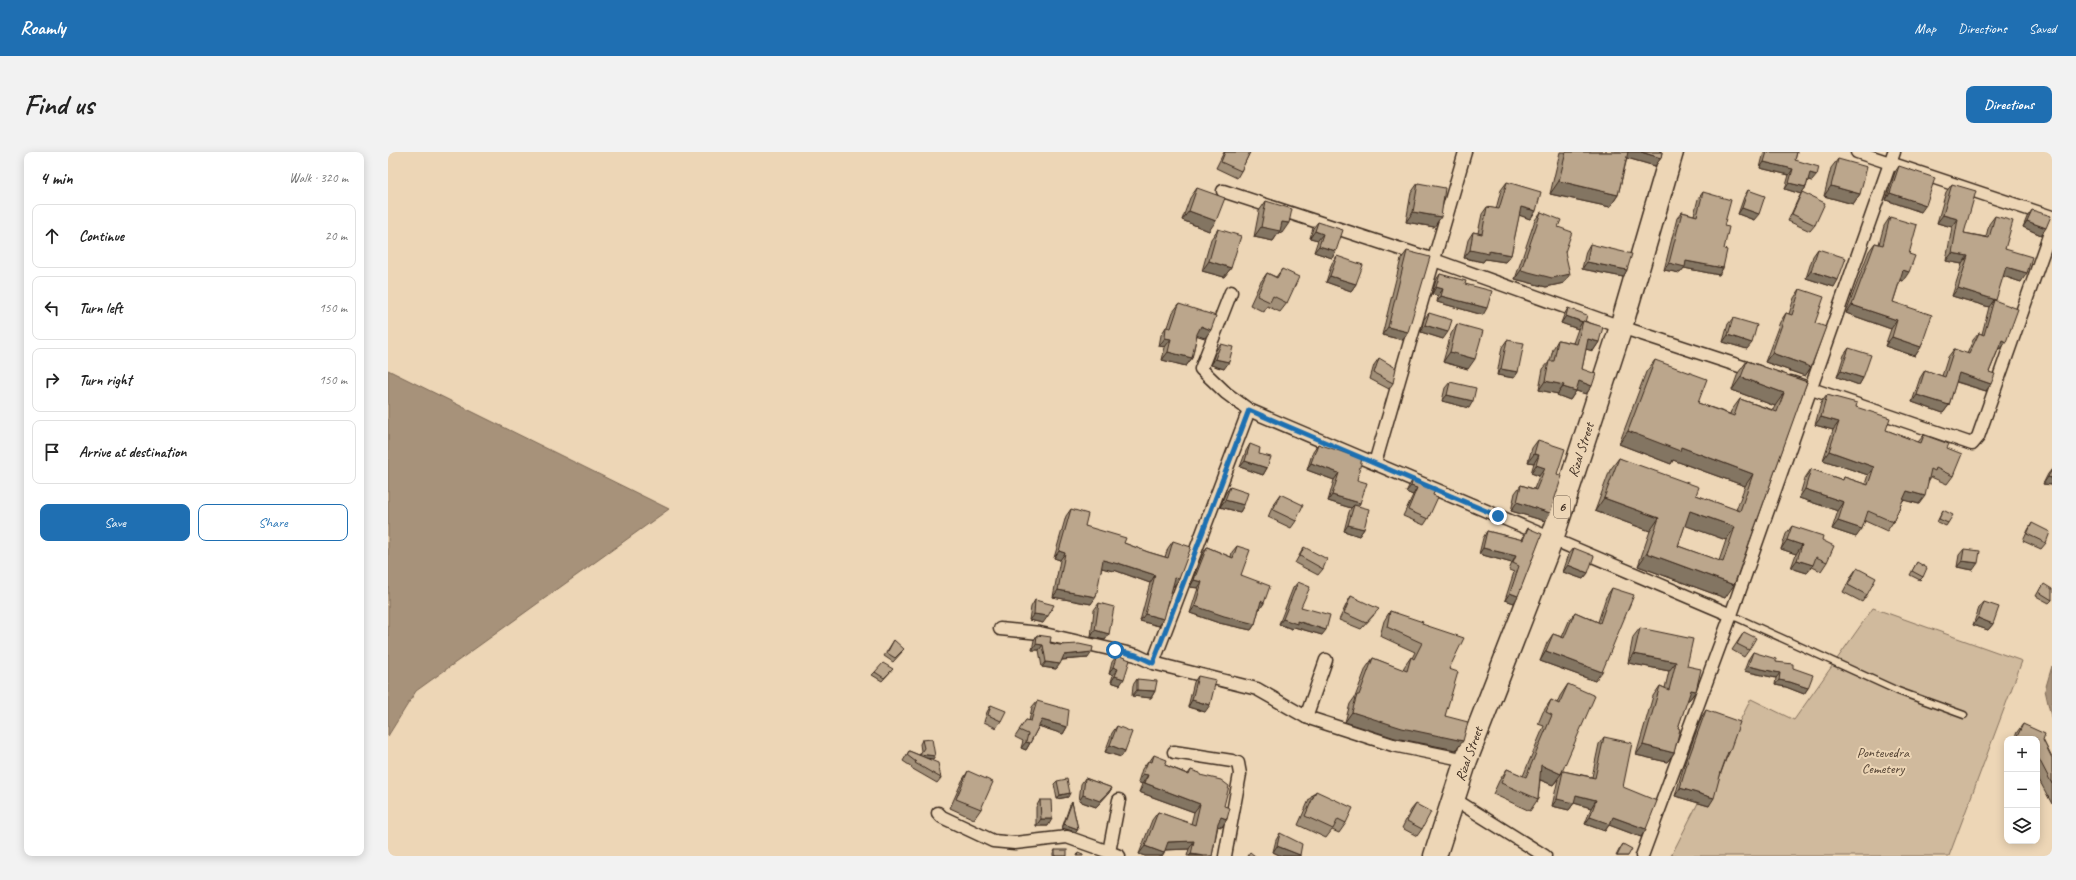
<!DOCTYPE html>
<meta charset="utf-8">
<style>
:root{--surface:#fff;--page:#f2f2f2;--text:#222;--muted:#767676;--line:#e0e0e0;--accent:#1f6fb2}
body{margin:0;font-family:Caveat,sans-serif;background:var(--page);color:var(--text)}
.controls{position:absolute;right:12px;bottom:12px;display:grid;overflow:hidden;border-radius:8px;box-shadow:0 2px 10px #0003}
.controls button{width:36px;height:36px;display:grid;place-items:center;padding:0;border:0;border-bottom:1px solid var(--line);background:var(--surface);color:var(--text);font:20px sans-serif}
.stop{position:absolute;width:12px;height:12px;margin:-9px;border:3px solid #1f6fb2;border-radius:50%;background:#fff}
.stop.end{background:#1f6fb2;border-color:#fff;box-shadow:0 1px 4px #0008}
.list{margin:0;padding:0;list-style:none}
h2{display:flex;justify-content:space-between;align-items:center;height:52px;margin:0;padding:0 16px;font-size:17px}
h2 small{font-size:13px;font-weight:400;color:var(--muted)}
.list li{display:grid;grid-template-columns:26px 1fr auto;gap:12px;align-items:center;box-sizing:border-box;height:64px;margin:0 8px 8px;padding:0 8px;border:1px solid var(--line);border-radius:8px}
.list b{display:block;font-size:15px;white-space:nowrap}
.list em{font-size:13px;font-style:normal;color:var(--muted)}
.actions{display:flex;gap:8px;padding:12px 16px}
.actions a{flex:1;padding:9px 0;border:1px solid var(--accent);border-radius:8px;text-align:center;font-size:14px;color:var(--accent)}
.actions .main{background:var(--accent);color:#fff}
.icon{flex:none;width:22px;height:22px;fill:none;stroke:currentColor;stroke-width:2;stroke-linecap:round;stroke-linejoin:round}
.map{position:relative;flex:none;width:1664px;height:704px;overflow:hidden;border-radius:8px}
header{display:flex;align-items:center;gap:24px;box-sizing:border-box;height:56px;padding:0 20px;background:var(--accent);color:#fff}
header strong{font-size:19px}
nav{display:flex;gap:22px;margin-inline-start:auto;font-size:14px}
.intro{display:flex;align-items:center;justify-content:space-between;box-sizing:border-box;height:96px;padding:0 24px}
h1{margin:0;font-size:28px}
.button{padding:10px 18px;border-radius:8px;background:var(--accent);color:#fff;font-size:14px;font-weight:700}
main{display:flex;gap:24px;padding:0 24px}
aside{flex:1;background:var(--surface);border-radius:8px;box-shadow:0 2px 10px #0003}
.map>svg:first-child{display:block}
</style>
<header>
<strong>Roamly</strong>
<nav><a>Map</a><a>Directions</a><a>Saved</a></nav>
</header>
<div class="intro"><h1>Find us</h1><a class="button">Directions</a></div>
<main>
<aside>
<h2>4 min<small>Walk · 320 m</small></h2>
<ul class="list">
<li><svg class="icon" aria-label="ahead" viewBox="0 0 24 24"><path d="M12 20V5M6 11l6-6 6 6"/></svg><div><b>Continue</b></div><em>20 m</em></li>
<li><svg class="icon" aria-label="left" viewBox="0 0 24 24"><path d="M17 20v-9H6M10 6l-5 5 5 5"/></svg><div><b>Turn left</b></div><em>150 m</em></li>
<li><svg class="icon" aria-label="right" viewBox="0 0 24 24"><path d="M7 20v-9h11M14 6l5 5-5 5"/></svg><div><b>Turn right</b></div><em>150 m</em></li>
<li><svg class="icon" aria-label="arrive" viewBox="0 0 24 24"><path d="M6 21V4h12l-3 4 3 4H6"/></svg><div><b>Arrive at destination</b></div></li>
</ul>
<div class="actions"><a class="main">Save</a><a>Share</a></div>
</aside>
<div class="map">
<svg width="1664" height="704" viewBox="0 0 1664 704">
<rect width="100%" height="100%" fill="#edd6b6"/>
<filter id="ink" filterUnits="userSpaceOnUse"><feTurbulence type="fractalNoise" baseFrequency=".025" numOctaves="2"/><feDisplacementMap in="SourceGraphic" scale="8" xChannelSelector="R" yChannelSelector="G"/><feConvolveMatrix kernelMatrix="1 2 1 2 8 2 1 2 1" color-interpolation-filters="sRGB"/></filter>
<g filter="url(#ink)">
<path fill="#d0ba9d" stroke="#86725e" d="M 1485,456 L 1634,509 L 1561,704 L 1283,704 L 1363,547 L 1406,568 Z"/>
<g fill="#a7927a" stroke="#7c6855">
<path d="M 0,218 L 281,357 L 28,539 L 0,584 Z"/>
<path d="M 1664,514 L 1664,569 L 1657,538 Z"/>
</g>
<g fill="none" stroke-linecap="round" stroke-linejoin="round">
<g stroke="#3b2a1e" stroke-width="9">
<path id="lane" d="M 1343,463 L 1510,539 L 1576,563"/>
</g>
<g stroke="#3b2a1e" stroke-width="15">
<g id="street">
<path d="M 1469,0 L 1664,65"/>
<path d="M 835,39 L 1046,108 L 1233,175 L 1370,220"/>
<path d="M 843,140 L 813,217 L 838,241 L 861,258 L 1343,463"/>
<path d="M 1403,230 L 1584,292 L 1590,285 L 1664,75"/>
<path d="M 987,311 L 1077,0"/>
<path d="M 612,477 L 652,481 L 748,503 L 765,511 L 869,537 L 918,565 L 1005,593 L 1078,608"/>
<path d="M 765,511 L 861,258"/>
<path d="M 918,565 L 938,508"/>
<path d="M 786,600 L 844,609 L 850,611 L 852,622 L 837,704"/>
<path d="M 1066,647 L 1157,704"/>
<path d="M 731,648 L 721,700 L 731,704"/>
<path d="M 550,661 L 554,665 L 605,689 L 627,691 L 679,685 L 721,700"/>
<path d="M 1254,704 L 1343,463 L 1506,0"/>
</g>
</g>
<g stroke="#3b2a1e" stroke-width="25">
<path id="highway" d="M 1047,704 L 1078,608 L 1164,387 L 1233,175 L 1284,0"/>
</g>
<use href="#lane" stroke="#edd6b6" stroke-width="6"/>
<use href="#street" stroke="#edd6b6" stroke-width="12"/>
<use href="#highway" stroke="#edd6b6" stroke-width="22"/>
</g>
<g fill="#a18f78" stroke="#3b2a1e" fill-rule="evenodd">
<path d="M 836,0 L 862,0 L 853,19 L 849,26 L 828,16 Z"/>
<path d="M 1172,0 L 1274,0 L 1273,6 L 1267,14 L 1239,6 L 1230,43 L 1222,55 L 1162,42 Z"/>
<path d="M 1376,0 L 1409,0 L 1407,8 L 1424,29 L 1420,28 L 1418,35 L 1413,42 L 1397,37 L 1401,23 L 1372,16 Z"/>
<path d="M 1450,7 L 1472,42 L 1465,52 L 1436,44 L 1443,16 Z"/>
<path d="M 1511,14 L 1533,60 L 1498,48 L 1507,20 Z"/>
<path d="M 1119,30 L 1148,59 L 1142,67 L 1131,63 L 1123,103 L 1117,110 L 1097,107 L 1095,110 L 1076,106 L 1080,88 L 1085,80 L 1090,81 L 1094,62 L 1099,55 L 1108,57 L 1113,38 Z"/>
<path d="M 1030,31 L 1046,75 L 1018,70 L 1023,41 Z"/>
<path d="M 1564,32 L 1576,81 L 1598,85 L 1601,72 L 1607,64 L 1617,97 L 1633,130 L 1615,124 L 1607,149 L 1613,197 L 1611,196 L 1601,220 L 1598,239 L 1568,230 L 1561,253 L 1555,261 L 1524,250 L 1532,226 L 1537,218 L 1554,224 L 1560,205 L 1566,197 L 1579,202 L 1585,188 L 1591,181 L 1594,182 L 1601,155 L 1564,144 L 1574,112 L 1558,109 L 1564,75 L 1549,71 L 1558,40 Z"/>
<path d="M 809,36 L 821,79 L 794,68 L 802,46 Z"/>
<path d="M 1360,38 L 1366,68 L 1350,62 L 1356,45 Z"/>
<path d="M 1315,40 L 1336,74 L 1335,116 L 1331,123 L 1296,116 L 1292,121 L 1276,118 L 1289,66 L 1294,60 L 1306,63 L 1310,47 Z"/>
<path d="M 1414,40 L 1427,73 L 1422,79 L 1400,69 L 1410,47 Z"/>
<path d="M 878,49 L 894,81 L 891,80 L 885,89 L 866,85 L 871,59 Z"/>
<path d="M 1644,58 L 1653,83 L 1635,75 L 1639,65 Z"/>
<path d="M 1153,60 L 1170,75 L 1177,100 L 1176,131 L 1158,135 L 1127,127 L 1147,68 Z"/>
<path d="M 1502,65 L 1521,102 L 1515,129 L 1512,128 L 1505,150 L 1533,195 L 1527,204 L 1497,194 L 1503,177 L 1458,161 L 1481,99 L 1487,91 L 1491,92 L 1496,74 Z"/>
<path d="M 930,70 L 948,99 L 944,106 L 926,100 L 930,88 L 922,86 L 925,76 Z"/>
<path d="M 830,77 L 843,116 L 836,125 L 814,119 L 823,87 Z"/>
<path d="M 1202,92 L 1239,118 L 1235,125 L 1194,117 L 1198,99 Z"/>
<path d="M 1430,97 L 1446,135 L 1418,126 L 1425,104 Z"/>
<path d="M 1019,99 L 1020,180 L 1015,188 L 994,183 L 1013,107 Z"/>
<path d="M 949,104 L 968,132 L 963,139 L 938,130 L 944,111 Z"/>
<path d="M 894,117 L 899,151 L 892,160 L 879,154 L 876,160 L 862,153 L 872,131 L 879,121 L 888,125 Z"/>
<path d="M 1052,122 L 1077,132 L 1095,163 L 1049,150 L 1050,144 L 1044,142 L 1048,128 Z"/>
<path d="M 1412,137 L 1427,171 L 1423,215 L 1417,224 L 1377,210 L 1392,170 L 1398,161 L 1401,162 L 1406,146 Z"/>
<path d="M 791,152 L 817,186 L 809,183 L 804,206 L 798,214 L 774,208 L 777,195 L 771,194 L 773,183 L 778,175 L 780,175 L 785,160 Z"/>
<path d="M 1180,156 L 1197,170 L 1211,190 L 1205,199 L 1198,197 L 1194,217 L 1204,234 L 1198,242 L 1188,239 L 1182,248 L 1169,243 L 1170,242 L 1151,238 L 1155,217 L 1162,209 L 1165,197 L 1170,188 L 1185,191 L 1190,177 L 1173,171 L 1176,163 Z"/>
<path d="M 1041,161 L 1055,187 L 1033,180 L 1036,167 Z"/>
<path d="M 1345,166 L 1359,197 L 1335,190 L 1340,172 Z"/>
<path d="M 1069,172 L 1080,217 L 1055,210 L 1063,182 Z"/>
<path d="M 1119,188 L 1130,220 L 1126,226 L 1109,223 L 1114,195 Z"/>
<path d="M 833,192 L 836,217 L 823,213 L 828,198 Z"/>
<path d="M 1461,196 L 1475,226 L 1471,233 L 1449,225 L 1456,203 Z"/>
<path d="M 991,206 L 1005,231 L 1001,237 L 982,227 L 986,213 Z"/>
<path d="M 1267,208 L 1310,251 L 1342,262 L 1343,259 L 1352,247 L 1385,258 L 1387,254 L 1344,238 L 1350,221 L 1359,209 L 1419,230 L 1337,446 L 1250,414 L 1262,379 L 1207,359 L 1222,318 L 1231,306 L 1308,343 L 1348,358 L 1357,334 L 1285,308 L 1283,312 L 1231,292 L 1258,220 ZM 1297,373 L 1338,388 L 1331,409 L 1290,394 Z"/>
<path d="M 1062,230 L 1081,256 L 1054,249 L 1057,236 Z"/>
<path d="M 1439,243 L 1468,255 L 1498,278 L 1530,290 L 1536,283 L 1559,296 L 1565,324 L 1559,332 L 1543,325 L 1541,328 L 1531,352 L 1515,348 L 1505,370 L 1499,379 L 1477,369 L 1468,385 L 1444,377 L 1450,359 L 1411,346 L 1417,326 L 1423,317 L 1455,328 L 1456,325 L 1477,332 L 1480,323 L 1435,308 L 1445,278 L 1427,273 L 1433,251 Z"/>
<path d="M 1150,288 L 1169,322 L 1157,369 L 1123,359 L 1127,341 L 1133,333 L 1146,337 L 1151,324 L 1143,321 L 1146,311 L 1140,310 L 1144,296 Z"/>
<path d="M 862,292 L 871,302 L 879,316 L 875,323 L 852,315 L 858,299 Z"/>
<path d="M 930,292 L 969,328 L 972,351 L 970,354 L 976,377 L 971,384 L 956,379 L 961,360 L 963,356 L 940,349 L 946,328 L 919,318 L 925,299 Z"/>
<path d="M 1664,317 L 1664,333 L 1655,332 L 1660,322 Z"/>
<path d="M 1025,327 L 1040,367 L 1036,373 L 1015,364 L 1025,343 L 1018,340 L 1021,334 Z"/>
<path d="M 842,335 L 856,353 L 852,360 L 832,355 L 837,342 Z"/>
<path d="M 892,342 L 908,369 L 903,376 L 880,365 L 887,349 Z"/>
<path d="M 683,357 L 697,374 L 736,391 L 760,400 L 777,405 L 780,396 L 785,389 L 791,427 L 786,434 L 785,434 L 771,474 L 752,469 L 762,431 L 726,418 L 725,419 L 714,416 L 703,452 L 665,445 L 672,408 L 666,406 L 678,364 Z"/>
<path d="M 1555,358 L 1560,371 L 1558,374 L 1549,370 Z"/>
<path d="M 1644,371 L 1658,391 L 1653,397 L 1635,389 L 1640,378 Z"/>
<path d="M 1404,374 L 1439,410 L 1433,419 L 1424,415 L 1419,421 L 1403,416 L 1408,402 L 1393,397 L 1398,382 Z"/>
<path d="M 1140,376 L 1126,451 L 1117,448 L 1126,420 L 1121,418 L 1124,411 L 1091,402 L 1095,386 L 1099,379 L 1134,388 L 1136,383 Z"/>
<path d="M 849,394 L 853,423 L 876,451 L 872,457 L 871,457 L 867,472 L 863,478 L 831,471 L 802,461 L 810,436 L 802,435 L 815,401 L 819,395 L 843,405 L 844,400 Z"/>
<path d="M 916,395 L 935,417 L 930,423 L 907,411 L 912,402 Z"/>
<path d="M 1186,396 L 1200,421 L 1195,427 L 1175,420 L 1181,402 Z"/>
<path d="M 1576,397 L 1585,418 L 1569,415 L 1571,403 Z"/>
<path d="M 1529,410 L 1535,425 L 1532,428 L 1522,423 Z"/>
<path d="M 1469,416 L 1479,443 L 1474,450 L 1455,440 L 1464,423 Z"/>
<path d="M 910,430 L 913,455 L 934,483 L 906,475 L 904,477 L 891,472 L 905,436 Z"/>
<path d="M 1653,435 L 1664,448 L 1661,451 L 1648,444 Z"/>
<path d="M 1224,436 L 1207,529 L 1152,509 L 1159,491 L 1165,482 L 1174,485 L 1181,469 L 1187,460 L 1210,470 L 1218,445 Z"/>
<path d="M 963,444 L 986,463 L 973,477 L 951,468 L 959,451 Z"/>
<path d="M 647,448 L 655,471 L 641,468 L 643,455 Z"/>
<path d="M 1596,450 L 1605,472 L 1600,478 L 1585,473 L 1591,456 Z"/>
<path d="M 711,451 L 721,482 L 717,488 L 703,485 L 706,458 Z"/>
<path d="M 1002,459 L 1034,472 L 1061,517 L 1057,564 L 1068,598 L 1007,586 L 957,570 L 962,552 L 967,545 L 978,516 L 985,506 L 1015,518 L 1016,515 L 1023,505 L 1024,506 L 1027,500 L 992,484 L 996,469 Z"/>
<path d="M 1252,476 L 1299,514 L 1308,539 L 1301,548 L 1299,548 L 1290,576 L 1286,601 L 1279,610 L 1248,603 L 1265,544 L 1272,534 L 1277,536 L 1281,519 L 1240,511 L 1245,485 Z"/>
<path d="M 1356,480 L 1361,498 L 1356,505 L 1344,498 Z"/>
<path d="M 649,483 L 662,491 L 700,506 L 674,508 L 668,517 L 654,515 L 651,498 L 644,498 L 646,488 Z"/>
<path d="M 506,488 L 514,500 L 505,510 L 496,504 Z"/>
<path d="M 1365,500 L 1388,510 L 1405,516 L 1420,536 L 1416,542 L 1398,535 L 1387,533 L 1388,526 L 1356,519 L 1361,506 Z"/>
<path d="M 729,503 L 732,533 L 723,530 L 725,523 L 721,522 L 724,510 Z"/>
<path d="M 505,517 L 494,529 L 484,523 L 487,520 Z"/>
<path d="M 810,524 L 817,560 L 800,555 L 806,530 Z"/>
<path d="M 749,527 L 767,539 L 763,546 L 744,544 L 745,533 Z"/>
<path d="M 1180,532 L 1173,622 L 1175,619 L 1204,625 L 1211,592 L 1216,585 L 1235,635 L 1258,677 L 1253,685 L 1221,673 L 1217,679 L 1197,672 L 1203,656 L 1186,651 L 1181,658 L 1164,654 L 1170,627 L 1165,633 L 1152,628 L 1150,647 L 1142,659 L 1105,642 L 1111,629 L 1119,617 L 1135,624 L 1156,574 L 1150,572 L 1155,560 L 1163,548 L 1169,551 L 1172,544 Z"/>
<path d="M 649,549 L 679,575 L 675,582 L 651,574 L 642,591 L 638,598 L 633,596 L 635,589 L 627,585 L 638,568 L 641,569 L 644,555 Z"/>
<path d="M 603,553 L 613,569 L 608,576 L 596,570 L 599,560 Z"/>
<path d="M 1318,558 L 1341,601 L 1338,607 L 1321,654 L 1287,644 L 1296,613 L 1313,566 Z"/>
<path d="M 1635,572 L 1655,588 L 1664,606 L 1664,652 L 1649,624 L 1649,587 L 1626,587 L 1629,580 Z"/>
<path d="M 729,574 L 737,599 L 733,605 L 717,600 L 724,581 Z"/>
<path d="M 534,588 L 545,607 L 538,606 L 553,626 L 549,631 L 523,616 L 524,615 L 515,609 L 521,599 L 531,603 L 533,599 L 532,592 Z"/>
<path d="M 766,603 L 777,613 L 800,622 L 803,618 L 812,623 L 836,654 L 839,667 L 834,675 L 830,674 L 824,704 L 799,704 L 801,697 L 777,698 L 774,704 L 757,704 L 751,702 L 764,668 L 770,660 L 803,672 L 806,660 L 751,640 L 754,632 L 750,630 L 754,617 L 760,609 L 761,610 Z"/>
<path d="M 580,619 L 593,657 L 586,667 L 562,656 L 574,629 Z"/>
<path d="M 697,626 L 724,636 L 720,642 L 708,655 L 691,649 L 693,632 Z"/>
<path d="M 669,629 L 680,645 L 669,647 L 666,632 Z"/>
<path d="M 928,639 L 958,671 L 951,681 L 944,678 L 938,686 L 910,673 L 921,648 Z"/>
<path d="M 652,648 L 660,674 L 648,674 L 648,655 Z"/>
<path d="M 684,650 L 690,677 L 688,680 L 674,676 L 682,653 Z"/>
<path d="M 1028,652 L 1034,677 L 1029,684 L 1014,676 L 1023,658 Z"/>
<path d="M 892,681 L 912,703 L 912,704 L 893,704 L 885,700 L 888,688 Z"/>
<path d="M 1235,692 L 1240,704 L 1228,704 L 1231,698 Z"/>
<path d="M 667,698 L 679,704 L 665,704 L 665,702 Z"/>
</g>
<g fill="#837462" stroke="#3b2a1e">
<path d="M 1227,0 L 1253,0 L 1273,6 L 1267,14 L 1225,2 Z"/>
<path d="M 1376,10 L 1405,17 L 1401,23 L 1372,16 Z"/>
<path d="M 1422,21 L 1429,23 L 1424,29 L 1417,27 Z"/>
<path d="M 1171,29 L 1230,43 L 1222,55 L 1162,42 Z"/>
<path d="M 1401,31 L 1418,35 L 1413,42 L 1397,37 Z"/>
<path d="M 1443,34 L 1472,42 L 1465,52 L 1436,44 Z"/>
<path d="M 1502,41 L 1538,53 L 1533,60 L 1498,48 Z"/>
<path d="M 1133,55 L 1148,59 L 1142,67 L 1128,62 Z"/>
<path d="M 1354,56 L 1371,62 L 1366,68 L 1350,62 Z"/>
<path d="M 801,59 L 828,69 L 821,79 L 794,68 Z"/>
<path d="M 1025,60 L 1053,65 L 1046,75 L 1018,70 Z"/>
<path d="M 1555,63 L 1570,67 L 1564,75 L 1549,71 Z"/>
<path d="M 1639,69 L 1658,76 L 1653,83 L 1635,75 Z"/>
<path d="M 894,70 L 901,71 L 894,81 L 891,80 L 885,89 L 866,85 L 873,75 Z"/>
<path d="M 927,79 L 935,82 L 930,88 L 922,86 Z"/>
<path d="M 931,94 L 948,99 L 944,106 L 926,100 Z"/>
<path d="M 1082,98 L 1101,99 L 1123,103 L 1117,110 L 1097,107 L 1095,110 L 1076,106 Z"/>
<path d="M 1564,101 L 1580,104 L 1574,112 L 1558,109 Z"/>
<path d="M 821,109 L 843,116 L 836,125 L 814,119 Z"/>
<path d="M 1298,109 L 1335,116 L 1331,123 L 1296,116 L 1292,121 L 1276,118 L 1281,111 Z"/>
<path d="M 1199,110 L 1239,118 L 1235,125 L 1194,117 Z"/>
<path d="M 1618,115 L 1639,121 L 1633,130 L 1612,123 Z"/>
<path d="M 1133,118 L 1182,122 L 1176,131 L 1158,135 L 1127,127 Z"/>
<path d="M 1515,118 L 1521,120 L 1515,129 L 1509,127 Z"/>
<path d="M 1423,119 L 1450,128 L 1446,135 L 1418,126 Z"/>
<path d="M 942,124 L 968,132 L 963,139 L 938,130 Z"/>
<path d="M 1048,135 L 1055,137 L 1050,144 L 1044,142 Z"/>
<path d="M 1570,136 L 1608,148 L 1605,151 L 1606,148 L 1601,155 L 1564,144 Z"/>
<path d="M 1053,144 L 1099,156 L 1095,163 L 1049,150 Z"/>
<path d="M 1464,153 L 1509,168 L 1503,177 L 1458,161 Z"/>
<path d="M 1178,164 L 1194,170 L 1190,177 L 1173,171 Z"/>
<path d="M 1037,173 L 1060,180 L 1055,187 L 1033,180 Z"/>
<path d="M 813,174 L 823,178 L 817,186 L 807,183 Z"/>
<path d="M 1000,175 L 1020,180 L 1015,188 L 994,183 Z"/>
<path d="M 1340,183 L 1364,191 L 1359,197 L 1335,190 Z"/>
<path d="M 1504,185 L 1533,195 L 1527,204 L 1497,194 Z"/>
<path d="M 777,186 L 783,187 L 777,195 L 771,194 Z"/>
<path d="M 1200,187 L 1211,190 L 1205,199 L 1194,196 Z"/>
<path d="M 1614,188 L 1618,190 L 1613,197 L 1609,196 Z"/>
<path d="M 780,200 L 804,206 L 798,214 L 774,208 Z"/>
<path d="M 1062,200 L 1087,207 L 1080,217 L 1055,210 Z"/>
<path d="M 1384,201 L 1423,215 L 1417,224 L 1377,210 Z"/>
<path d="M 827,207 L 841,210 L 836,217 L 823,213 Z"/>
<path d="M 1113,217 L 1130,220 L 1126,226 L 1109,223 Z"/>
<path d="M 1453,219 L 1475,226 L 1471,233 L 1449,225 Z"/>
<path d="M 1571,221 L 1603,232 L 1598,239 L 1566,229 Z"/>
<path d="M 1353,225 L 1396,241 L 1387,254 L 1344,238 Z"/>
<path d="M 1157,229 L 1176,233 L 1170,242 L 1151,238 Z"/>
<path d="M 1191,229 L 1204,234 L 1198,242 L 1185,238 Z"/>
<path d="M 1175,235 L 1188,239 L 1182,248 L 1169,243 Z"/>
<path d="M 1059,243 L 1085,249 L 1081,256 L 1054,249 Z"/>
<path d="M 1529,243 L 1561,253 L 1555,261 L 1524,250 Z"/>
<path d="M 1433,265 L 1451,270 L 1445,278 L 1427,273 Z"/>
<path d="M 1240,279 L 1293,295 L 1365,322 L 1357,334 L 1285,308 L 1283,312 L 1231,292 Z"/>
<path d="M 1441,299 L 1486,315 L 1480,323 L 1435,308 Z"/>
<path d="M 1146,302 L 1151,303 L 1146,311 L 1140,310 Z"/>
<path d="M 857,309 L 879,316 L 875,323 L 852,315 Z"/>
<path d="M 923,311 L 951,321 L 946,328 L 919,318 Z"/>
<path d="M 1148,313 L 1157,316 L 1151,324 L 1143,321 Z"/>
<path d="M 1660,325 L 1664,326 L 1664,333 L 1655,332 Z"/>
<path d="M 1023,334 L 1029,336 L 1025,343 L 1018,340 Z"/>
<path d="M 1417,337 L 1456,350 L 1450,359 L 1411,346 Z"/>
<path d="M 1519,339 L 1537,344 L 1531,352 L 1513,347 Z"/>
<path d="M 944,343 L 972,351 L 968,358 L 966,353 L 963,356 L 940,349 Z"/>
<path d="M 1216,346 L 1271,366 L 1262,379 L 1207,359 Z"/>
<path d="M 837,348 L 856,353 L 852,360 L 832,355 Z"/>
<path d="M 1129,350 L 1162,361 L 1157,369 L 1123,359 Z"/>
<path d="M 1302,359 L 1347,375 L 1338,388 L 1293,372 Z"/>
<path d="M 1450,369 L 1474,377 L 1468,385 L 1444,377 Z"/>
<path d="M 960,373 L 976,377 L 971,384 L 956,379 Z"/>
<path d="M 1399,388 L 1414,393 L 1408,402 L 1393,397 Z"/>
<path d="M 1095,396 L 1128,404 L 1124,411 L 1091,402 Z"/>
<path d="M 671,399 L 677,401 L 672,408 L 666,406 Z"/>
<path d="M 1259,401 L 1346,433 L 1337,446 L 1250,414 Z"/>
<path d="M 715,408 L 730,411 L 767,423 L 762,431 L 726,418 L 725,419 L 710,415 Z"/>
<path d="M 1409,408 L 1425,413 L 1419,421 L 1403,416 Z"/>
<path d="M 1574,409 L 1590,411 L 1585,418 L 1569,415 Z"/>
<path d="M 1180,413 L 1200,421 L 1195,427 L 1175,420 Z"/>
<path d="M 787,426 L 791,427 L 786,434 L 782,433 Z"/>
<path d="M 806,428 L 814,430 L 810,436 L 802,435 Z"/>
<path d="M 670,438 L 708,445 L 703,452 L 665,445 Z"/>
<path d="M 1122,441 L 1130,444 L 1126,451 L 1117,448 Z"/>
<path d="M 873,449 L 876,451 L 872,457 L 868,456 Z"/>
<path d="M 807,454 L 867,472 L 863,478 L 831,471 L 802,461 Z"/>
<path d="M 646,462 L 660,464 L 655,471 L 641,468 Z"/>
<path d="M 757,462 L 776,467 L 771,474 L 752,469 Z"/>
<path d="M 1590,466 L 1605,472 L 1600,478 L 1585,473 Z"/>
<path d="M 895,467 L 909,469 L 938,478 L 934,483 L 906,475 L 904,477 L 891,472 Z"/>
<path d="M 707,478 L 721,482 L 717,488 L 703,485 Z"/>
<path d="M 648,492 L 655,493 L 651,498 L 644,498 Z"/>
<path d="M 1158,499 L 1214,520 L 1207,529 L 1152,509 Z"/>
<path d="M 704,500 L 700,506 L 672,508 L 676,503 Z"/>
<path d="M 1246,502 L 1288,510 L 1281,519 L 1240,511 Z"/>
<path d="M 658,510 L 672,512 L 668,517 L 654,515 Z"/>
<path d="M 1360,514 L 1392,521 L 1388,526 L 1356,519 Z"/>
<path d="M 725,515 L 730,517 L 725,523 L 721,522 Z"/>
<path d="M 727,524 L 736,527 L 732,533 L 723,530 Z"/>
<path d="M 1391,528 L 1402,530 L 1420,536 L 1416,542 L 1398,535 L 1387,533 Z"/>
<path d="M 749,538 L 767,539 L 763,546 L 744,544 Z"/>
<path d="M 1303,538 L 1308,539 L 1301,548 L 1296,547 Z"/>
<path d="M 804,548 L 822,553 L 817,560 L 800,555 Z"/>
<path d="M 964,560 L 1075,589 L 1068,598 L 1007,586 L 957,570 Z"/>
<path d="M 654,568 L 679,575 L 675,582 L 650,574 Z"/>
<path d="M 638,590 L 642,591 L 638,598 L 633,596 Z"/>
<path d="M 722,593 L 737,599 L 733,605 L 717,600 Z"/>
<path d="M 1255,593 L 1286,601 L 1279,610 L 1248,603 Z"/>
<path d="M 532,602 L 547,604 L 545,607 L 530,605 Z"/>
<path d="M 1153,613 L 1173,622 L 1165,633 L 1145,625 Z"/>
<path d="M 755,622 L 760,623 L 754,632 L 750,630 Z"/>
<path d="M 757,631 L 812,652 L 806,660 L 751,640 Z"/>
<path d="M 724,636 L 720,642 L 708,655 L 691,649 L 695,643 Z"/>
<path d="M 1292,636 L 1326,646 L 1321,654 L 1287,644 Z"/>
<path d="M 682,641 L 680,645 L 669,647 L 672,643 Z"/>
<path d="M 1188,643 L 1208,648 L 1203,656 L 1186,651 L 1181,658 L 1164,654 L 1169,647 Z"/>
<path d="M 833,665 L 839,667 L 834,675 L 827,674 Z"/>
<path d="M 1202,665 L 1225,665 L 1258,677 L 1253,685 L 1221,673 L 1217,679 L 1197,672 Z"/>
<path d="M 653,667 L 664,667 L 660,674 L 648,674 Z"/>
<path d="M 676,672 L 690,677 L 688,680 L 674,676 Z"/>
<path d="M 806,689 L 801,697 L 775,698 L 780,690 Z"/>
<path d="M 757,694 L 776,701 L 774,704 L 757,704 L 751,702 Z"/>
<path d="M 889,694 L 912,703 L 912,704 L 893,704 L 885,700 Z"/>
<path d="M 803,702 L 816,704 L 801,704 Z"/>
</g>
<g fill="#bba68c" stroke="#3b2a1e" fill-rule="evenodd">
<path d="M 837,0 L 862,0 L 853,19 L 833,10 Z"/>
<path d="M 1178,0 L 1240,0 L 1230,43 L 1171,29 Z"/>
<path d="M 1253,0 L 1274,0 L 1273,6 Z"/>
<path d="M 1379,0 L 1409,0 L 1407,8 L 1431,15 L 1429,23 L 1422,21 L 1418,35 L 1401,31 L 1405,17 L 1376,10 Z"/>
<path d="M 1450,7 L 1479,15 L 1472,42 L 1443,34 Z"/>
<path d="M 1511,14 L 1547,26 L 1538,53 L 1502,41 Z"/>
<path d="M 1119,30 L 1153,40 L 1148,59 L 1133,55 L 1123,103 L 1101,99 L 1101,102 L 1082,98 L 1085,80 L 1094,82 L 1099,55 L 1111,57 Z"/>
<path d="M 1030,31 L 1057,36 L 1053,65 L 1025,60 Z"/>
<path d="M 1564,32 L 1588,39 L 1576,81 L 1601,86 L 1607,64 L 1625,69 L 1617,97 L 1644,105 L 1639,121 L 1618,115 L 1608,148 L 1570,136 L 1580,104 L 1564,101 L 1570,67 L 1555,63 Z"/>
<path d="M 809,36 L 837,46 L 828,69 L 801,59 Z"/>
<path d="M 1360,38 L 1377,44 L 1371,62 L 1354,56 Z"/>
<path d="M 1315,40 L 1343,48 L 1336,74 L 1341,75 L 1336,97 L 1339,98 L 1335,116 L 1298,109 L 1297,115 L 1281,111 L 1294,60 L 1309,64 Z"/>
<path d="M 1414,40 L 1437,51 L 1427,73 L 1404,62 Z"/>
<path d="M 878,49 L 904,57 L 901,71 L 894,70 L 892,79 L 873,75 Z"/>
<path d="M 1644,58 L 1663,64 L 1658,76 L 1639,69 Z"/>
<path d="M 1153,60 L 1173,68 L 1170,75 L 1184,80 L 1177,100 L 1182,122 L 1164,126 L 1133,118 Z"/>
<path d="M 1502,65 L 1529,73 L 1521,102 L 1527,104 L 1521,120 L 1515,118 L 1505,150 L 1544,163 L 1533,195 L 1504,185 L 1509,168 L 1464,153 L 1487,91 L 1495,93 Z"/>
<path d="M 930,70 L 955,78 L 948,99 L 931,94 L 935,82 L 927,79 Z"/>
<path d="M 830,77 L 853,84 L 843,116 L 821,109 Z"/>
<path d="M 1202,92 L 1244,102 L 1239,118 L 1199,110 Z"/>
<path d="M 1430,97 L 1458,106 L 1450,128 L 1423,119 Z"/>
<path d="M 1019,99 L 1042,105 L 1020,180 L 1000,175 Z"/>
<path d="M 949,104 L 975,113 L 968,132 L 942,124 Z"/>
<path d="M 894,117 L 911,125 L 899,151 L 885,144 L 882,150 L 869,144 L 879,121 L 889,126 Z"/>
<path d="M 1052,122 L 1078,129 L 1077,132 L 1104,139 L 1099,156 L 1053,144 L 1055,137 L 1048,135 Z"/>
<path d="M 1412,137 L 1436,145 L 1427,171 L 1438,175 L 1423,215 L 1384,201 L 1398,161 L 1404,163 Z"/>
<path d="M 1606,148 L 1630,157 L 1618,190 L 1614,188 L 1601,220 L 1607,222 L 1603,232 L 1571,221 L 1561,253 L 1529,243 L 1537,218 L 1557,225 L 1566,197 L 1581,202 L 1591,181 L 1596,183 Z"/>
<path d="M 791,152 L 828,164 L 823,178 L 813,174 L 809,182 L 804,206 L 780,200 L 783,187 L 777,186 L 778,175 L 783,176 Z"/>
<path d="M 1180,156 L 1199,163 L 1197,170 L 1195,169 L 1195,170 L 1178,164 Z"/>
<path d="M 1041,161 L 1064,168 L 1060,180 L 1037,173 Z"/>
<path d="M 1345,166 L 1369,173 L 1364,191 L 1340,183 Z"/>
<path d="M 1195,169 L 1215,175 L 1211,190 L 1200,187 L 1194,217 L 1208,222 L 1204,234 L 1191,229 L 1188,239 L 1175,235 L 1176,233 L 1157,229 L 1161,209 L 1166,209 L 1170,188 L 1189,192 Z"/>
<path d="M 1069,172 L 1095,179 L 1087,207 L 1062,200 Z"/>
<path d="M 1119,188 L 1136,191 L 1130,220 L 1113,217 Z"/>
<path d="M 833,192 L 845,195 L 841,210 L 827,207 Z"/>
<path d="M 1461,196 L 1483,203 L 1475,226 L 1453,219 Z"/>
<path d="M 991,206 L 1008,216 L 1005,231 L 986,221 Z"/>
<path d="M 1267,208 L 1319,227 L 1310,251 L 1346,264 L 1352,247 L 1389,260 L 1396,241 L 1353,225 L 1359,209 L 1419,230 L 1346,433 L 1259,401 L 1271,366 L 1216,346 L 1231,306 L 1311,335 L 1308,343 L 1352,359 L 1365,322 L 1293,295 L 1292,299 L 1240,279 ZM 1302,359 L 1347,375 L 1335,410 L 1290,394 Z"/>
<path d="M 1062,230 L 1088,236 L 1085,249 L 1059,243 Z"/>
<path d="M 1439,243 L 1469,251 L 1468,255 L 1502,266 L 1498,278 L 1533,291 L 1536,283 L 1561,292 L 1559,296 L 1574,302 L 1565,324 L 1548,316 L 1547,319 L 1543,317 L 1537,344 L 1519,339 L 1505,370 L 1480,359 L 1474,377 L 1450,369 L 1456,350 L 1417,337 L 1423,317 L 1455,328 L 1456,325 L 1480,333 L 1486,315 L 1441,299 L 1451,270 L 1433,265 Z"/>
<path d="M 1150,288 L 1177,297 L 1169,322 L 1174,324 L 1162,361 L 1129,350 L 1133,333 L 1148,338 L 1157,316 L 1148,313 L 1151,303 L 1146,302 Z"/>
<path d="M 862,292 L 872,296 L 871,302 L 883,305 L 879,316 L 857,309 Z"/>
<path d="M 930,292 L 974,306 L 969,328 L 979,331 L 972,351 L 944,343 L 951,321 L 923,311 Z"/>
<path d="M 1664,317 L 1664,326 L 1660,325 Z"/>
<path d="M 1025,327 L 1047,337 L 1045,343 L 1050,345 L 1040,367 L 1020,358 L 1029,336 L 1023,334 Z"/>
<path d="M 842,335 L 860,341 L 856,353 L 837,348 Z"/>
<path d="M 892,342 L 915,353 L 908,369 L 885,358 Z"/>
<path d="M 966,353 L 981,357 L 976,377 L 960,373 Z"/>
<path d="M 683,357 L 700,362 L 697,374 L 738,386 L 736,391 L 760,400 L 780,406 L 785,389 L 803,395 L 791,427 L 787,426 L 776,467 L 757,462 L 767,423 L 730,411 L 730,412 L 715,408 L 708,445 L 670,438 L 677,401 L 671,399 Z"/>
<path d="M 1555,358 L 1565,363 L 1560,371 L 1551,367 Z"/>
<path d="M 1644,371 L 1662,380 L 1658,391 L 1639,382 Z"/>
<path d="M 1404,374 L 1435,384 L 1434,388 L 1446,394 L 1439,410 L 1428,405 L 1425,413 L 1409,408 L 1414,393 L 1399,388 Z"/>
<path d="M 1140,376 L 1154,382 L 1130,444 L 1122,441 L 1131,414 L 1125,411 L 1128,404 L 1095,396 L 1099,379 L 1135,388 Z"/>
<path d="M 849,394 L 862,398 L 853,423 L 882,434 L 876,451 L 873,449 L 867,472 L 836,464 L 807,454 L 814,430 L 806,428 L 819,395 L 845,406 Z"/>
<path d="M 916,395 L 939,407 L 935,417 L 912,404 Z"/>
<path d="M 1186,396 L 1206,404 L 1200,421 L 1180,413 Z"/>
<path d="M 1576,397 L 1592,399 L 1590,411 L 1574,409 Z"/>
<path d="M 1529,410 L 1539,416 L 1535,425 L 1524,419 Z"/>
<path d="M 1469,416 L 1488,426 L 1479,443 L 1460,433 Z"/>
<path d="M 910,430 L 922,435 L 913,455 L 942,463 L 938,478 L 909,469 L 909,472 L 895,467 Z"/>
<path d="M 1656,432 L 1664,437 L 1664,448 L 1651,440 Z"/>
<path d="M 1224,436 L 1246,443 L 1214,520 L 1158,499 L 1165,482 L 1176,486 L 1187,460 L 1212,471 Z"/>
<path d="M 963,444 L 991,457 L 978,471 L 956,461 Z"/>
<path d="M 647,448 L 666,453 L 660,464 L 646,462 Z"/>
<path d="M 1596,450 L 1611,455 L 1605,472 L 1590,466 Z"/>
<path d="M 711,451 L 726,455 L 721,482 L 707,478 Z"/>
<path d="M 1002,459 L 1035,470 L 1034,472 L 1076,486 L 1061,517 L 1070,520 L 1057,564 L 1080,570 L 1075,589 L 1014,576 L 964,560 L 969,543 L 971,543 L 985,506 L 1019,519 L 1023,505 L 1026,507 L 1034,491 L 999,475 Z"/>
<path d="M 1252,476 L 1305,487 L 1299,514 L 1313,517 L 1308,539 L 1303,538 L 1290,576 L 1292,577 L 1286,601 L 1255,593 L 1272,534 L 1281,538 L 1288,510 L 1246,502 Z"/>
<path d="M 1356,480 L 1368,486 L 1361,498 L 1349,492 Z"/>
<path d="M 649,483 L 663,485 L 662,491 L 672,493 L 691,492 L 705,495 L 704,500 L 676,503 L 672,512 L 658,510 L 655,493 L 648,492 Z"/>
<path d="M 506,488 L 516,497 L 507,506 L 499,501 Z"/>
<path d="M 1365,500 L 1388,507 L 1388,510 L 1405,512 L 1405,516 L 1425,523 L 1420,536 L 1402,530 L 1391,528 L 1392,521 L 1360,514 Z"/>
<path d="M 729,503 L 742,508 L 736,527 L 727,524 L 730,517 L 725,515 Z"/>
<path d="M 495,511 L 505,517 L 496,526 L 487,520 Z"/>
<path d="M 810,524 L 828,528 L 822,553 L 804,548 Z"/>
<path d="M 749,527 L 769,529 L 767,539 L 749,538 Z"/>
<path d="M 1180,532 L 1207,544 L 1173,622 L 1153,613 L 1150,647 L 1113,631 L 1119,617 L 1138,625 L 1164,563 L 1158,560 L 1163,548 L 1171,552 Z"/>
<path d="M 649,549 L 681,558 L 679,575 L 654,568 L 642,591 L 638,590 L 640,582 L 631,578 L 638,568 L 643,569 Z"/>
<path d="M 603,553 L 618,559 L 613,569 L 600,563 Z"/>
<path d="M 1318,558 L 1352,570 L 1341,601 L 1340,600 L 1333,620 L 1326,646 L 1292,636 L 1301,605 Z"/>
<path d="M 1635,572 L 1657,582 L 1655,588 L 1664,606 L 1664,632 L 1651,607 L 1649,606 L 1649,587 L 1628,587 Z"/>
<path d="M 729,574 L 744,580 L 737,599 L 722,593 Z"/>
<path d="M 1216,585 L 1244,591 L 1235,635 L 1269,649 L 1258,677 L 1225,665 L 1222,672 L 1202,665 L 1208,648 L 1188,643 L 1186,651 L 1169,647 L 1175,619 L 1207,626 Z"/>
<path d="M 544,587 L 547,604 L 532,602 L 536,596 L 534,588 Z"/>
<path d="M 521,599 L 550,611 L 553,626 L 527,611 L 528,610 L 519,603 Z"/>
<path d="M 766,603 L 779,608 L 777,613 L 801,623 L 803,618 L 812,621 L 812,623 L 833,628 L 841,634 L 836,654 L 842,656 L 839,667 L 833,665 L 830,671 L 824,704 L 816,704 L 803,702 L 806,689 L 780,690 L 776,701 L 757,694 L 770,660 L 807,673 L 812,652 L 757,631 L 760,623 L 755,622 L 760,609 L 764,610 Z"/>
<path d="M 580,619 L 605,630 L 593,657 L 568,647 Z"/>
<path d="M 697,626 L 724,636 L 712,649 L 695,643 Z"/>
<path d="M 679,627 L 682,641 L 672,643 L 669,629 Z"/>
<path d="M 928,639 L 965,656 L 958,671 L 950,667 L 945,677 L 917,664 Z"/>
<path d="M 652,648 L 663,648 L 664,667 L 653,667 Z"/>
<path d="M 684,650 L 690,677 L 676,672 Z"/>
<path d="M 1028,652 L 1043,660 L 1034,677 L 1019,669 Z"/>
<path d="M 892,681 L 914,692 L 912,703 L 889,694 Z"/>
<path d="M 1235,692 L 1244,697 L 1240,704 L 1229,704 Z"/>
<rect x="667" y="698" width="12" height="6"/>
<path d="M 862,700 L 867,704 L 859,704 Z"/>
<path d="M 690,701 L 695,703 L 695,704 L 689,704 Z"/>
</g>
</g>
<g fill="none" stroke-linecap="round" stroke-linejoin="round" filter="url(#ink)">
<path stroke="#1f6fb2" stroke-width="5" d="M 727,498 L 748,503 L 765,511 L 861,258 L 1110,364"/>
</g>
<g text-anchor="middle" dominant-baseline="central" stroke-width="4" stroke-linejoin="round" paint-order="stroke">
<rect fill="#edd6b6" stroke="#705e4c" stroke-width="1" x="1166" y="344" width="16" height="22" rx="3"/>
<g font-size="13" font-weight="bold" fill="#3b2a1e">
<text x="1174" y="355">6</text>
</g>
<g font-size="14" fill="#3b2a1e" stroke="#edd6b6">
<text transform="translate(1193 298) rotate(-72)">Rizal Street</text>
<text transform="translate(1081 602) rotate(-70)">Rizal Street</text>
</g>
<g font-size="14" fill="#514031" stroke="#edd6b6">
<text x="1495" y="600">Pontevedra<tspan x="1495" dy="16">Cemetery</tspan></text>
</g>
</g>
</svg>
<div class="controls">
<button>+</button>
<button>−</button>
<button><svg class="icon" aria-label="layers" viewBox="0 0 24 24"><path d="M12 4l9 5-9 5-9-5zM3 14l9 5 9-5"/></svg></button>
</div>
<div class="stop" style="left:727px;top:498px"></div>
<div class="stop end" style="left:1110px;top:364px"></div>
</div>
</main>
